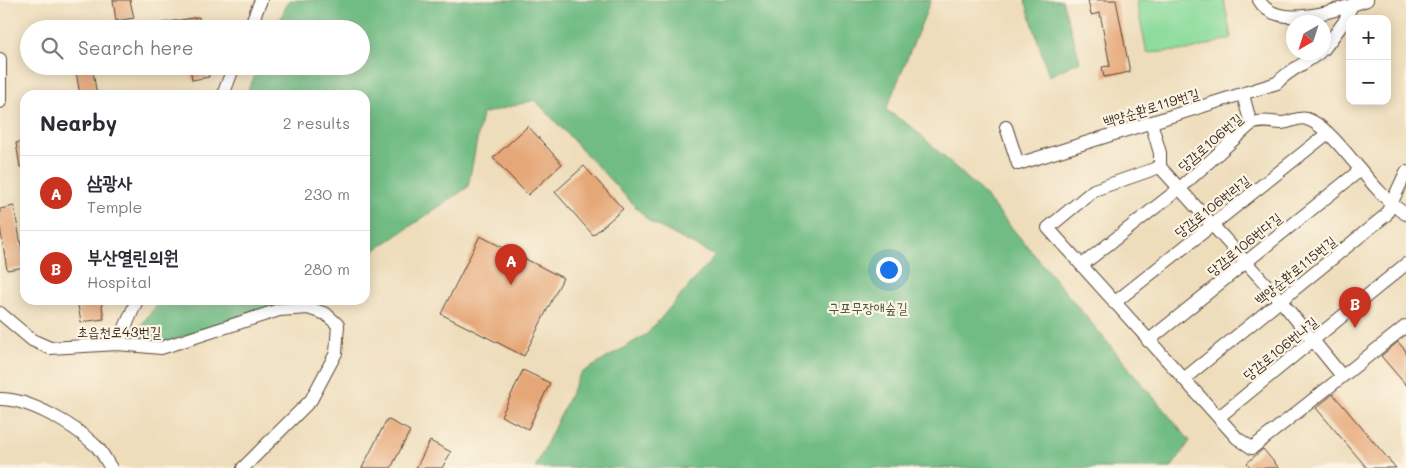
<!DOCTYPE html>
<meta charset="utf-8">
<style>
:root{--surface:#fff;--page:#f2f2f3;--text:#2b2b33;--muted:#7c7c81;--line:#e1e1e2;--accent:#c8321e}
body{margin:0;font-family:Mali,"Poor Story",sans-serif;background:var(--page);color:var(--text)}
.controls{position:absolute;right:15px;top:15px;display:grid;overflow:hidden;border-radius:10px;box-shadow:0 2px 12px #0003}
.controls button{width:45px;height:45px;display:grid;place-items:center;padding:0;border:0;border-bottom:1px solid var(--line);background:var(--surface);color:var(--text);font:25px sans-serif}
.compass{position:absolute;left:1286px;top:15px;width:45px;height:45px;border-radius:50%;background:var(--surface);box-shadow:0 2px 12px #0003;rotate:219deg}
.you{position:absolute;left:888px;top:269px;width:18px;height:18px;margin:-12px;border:4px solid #fff;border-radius:50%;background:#1a73e8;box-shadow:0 0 0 8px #1a73e833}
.badge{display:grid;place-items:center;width:32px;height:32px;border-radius:50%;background:var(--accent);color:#fff;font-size:16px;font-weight:700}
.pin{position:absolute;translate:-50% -41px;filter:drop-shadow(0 1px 2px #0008)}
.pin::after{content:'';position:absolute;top:26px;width:18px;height:15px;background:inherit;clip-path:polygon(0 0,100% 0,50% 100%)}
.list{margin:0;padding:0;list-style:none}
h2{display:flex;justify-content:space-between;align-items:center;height:65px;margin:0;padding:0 20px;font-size:21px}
h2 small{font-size:16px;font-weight:400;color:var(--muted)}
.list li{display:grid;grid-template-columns:32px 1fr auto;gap:15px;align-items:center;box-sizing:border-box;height:75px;padding:0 20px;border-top:1px solid var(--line)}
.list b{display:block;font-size:19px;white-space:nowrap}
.list p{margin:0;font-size:16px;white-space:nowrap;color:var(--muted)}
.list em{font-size:16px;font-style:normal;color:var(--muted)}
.icon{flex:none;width:28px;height:28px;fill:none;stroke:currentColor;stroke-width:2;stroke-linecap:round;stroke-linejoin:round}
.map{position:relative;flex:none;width:1406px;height:468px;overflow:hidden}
.search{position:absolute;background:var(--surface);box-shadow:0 2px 12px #0003;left:20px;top:20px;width:350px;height:55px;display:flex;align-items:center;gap:12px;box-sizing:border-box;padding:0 18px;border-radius:28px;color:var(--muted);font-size:19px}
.panel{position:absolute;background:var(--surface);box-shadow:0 2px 12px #0003;left:20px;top:90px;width:350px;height:215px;border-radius:15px}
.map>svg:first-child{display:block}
</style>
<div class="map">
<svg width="1406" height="468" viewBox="0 0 1406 468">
<rect width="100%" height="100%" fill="#fcf5e5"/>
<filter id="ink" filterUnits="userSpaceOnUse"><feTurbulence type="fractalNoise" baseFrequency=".02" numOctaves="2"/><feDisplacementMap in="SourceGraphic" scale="10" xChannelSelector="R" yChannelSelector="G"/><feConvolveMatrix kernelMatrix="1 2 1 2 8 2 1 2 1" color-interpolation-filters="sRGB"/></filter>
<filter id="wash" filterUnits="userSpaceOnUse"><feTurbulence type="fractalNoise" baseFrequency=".0096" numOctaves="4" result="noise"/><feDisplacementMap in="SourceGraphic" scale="20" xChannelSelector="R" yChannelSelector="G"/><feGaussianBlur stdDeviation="1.12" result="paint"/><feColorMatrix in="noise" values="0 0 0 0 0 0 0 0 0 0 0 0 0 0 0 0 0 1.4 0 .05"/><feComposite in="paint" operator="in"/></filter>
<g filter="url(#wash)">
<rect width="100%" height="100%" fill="#edb"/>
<path fill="#8cdc9c" stroke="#64835d" d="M 1136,0 L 1224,0 L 1231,38 L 1191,50 L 1147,53 Z"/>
<g fill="#71bc84" stroke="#567351">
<path d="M 289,0 L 931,0 L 886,110 L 912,127 L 981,191 L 1190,441 L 1171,468 L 535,468 L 580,374 L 647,334 L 715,256 L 650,222 L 535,100 L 482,114 L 468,187 L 365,257 L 365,95 L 246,95 L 259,66 L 361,66 L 361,29 L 276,29 Z"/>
<path d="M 1025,0 L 1062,0 L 1080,61 L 1049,76 Z"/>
<path d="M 161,300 L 294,300 L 166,342 L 132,336 Z"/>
</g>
<g id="blocks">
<g fill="#e6a778">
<path d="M 113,0 L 130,0 L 134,18 L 116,21 Z"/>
<path d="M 1088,0 L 1116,0 L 1130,72 L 1104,77 L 1102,67 L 1110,66 L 1100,13 L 1091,15 Z"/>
<path d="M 199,17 L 201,29 L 156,29 L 156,24 Z"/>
<path d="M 75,66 L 92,66 L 97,95 L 80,95 Z"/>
<path d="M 190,66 L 208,66 L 209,77 L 192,80 Z"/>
<path d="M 528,126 L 562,164 L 528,195 L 493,158 Z"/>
<path d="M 25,141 L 25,167 L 20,167 L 16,143 Z"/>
<path d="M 584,166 L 623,209 L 593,235 L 555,192 Z"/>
<path d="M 14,206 L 25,267 L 7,270 L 0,226 L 0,209 Z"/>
<path d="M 480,236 L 563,278 L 524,356 L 441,314 Z"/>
<path d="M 77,300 L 101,300 L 104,319 L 81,322 Z"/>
<path d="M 1398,342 L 1406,351 L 1406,385 L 1381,356 Z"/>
<path d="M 523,370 L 550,383 L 528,429 L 501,416 Z"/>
<path d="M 1333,394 L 1396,468 L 1367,468 L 1316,408 Z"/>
<path d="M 387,419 L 410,431 L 391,468 L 362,468 Z"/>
<path d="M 430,441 L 451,452 L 442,468 L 416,468 Z"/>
<path d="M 1263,449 L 1279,468 L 1251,468 L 1247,463 Z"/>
</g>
</g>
</g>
<g filter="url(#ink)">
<use href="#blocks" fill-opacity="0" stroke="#564536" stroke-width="1"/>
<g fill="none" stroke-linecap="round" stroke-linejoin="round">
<g stroke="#564536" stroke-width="14">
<g id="minor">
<path d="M 1259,0 C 1276,32 1341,9 1367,0"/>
<path d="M 249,29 L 261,0"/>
<path d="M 1324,49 L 1344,22 L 1352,5"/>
<path d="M 0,59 L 0,102"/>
<path d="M 223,95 L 234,66"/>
<path d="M 1243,95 L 1251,124"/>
<path d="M 1151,122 L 1160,153 L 1160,167 L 1094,190 L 1048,228 L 1237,438 L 1252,448 L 1406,326"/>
<path d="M 1006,127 L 1018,164 L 1277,83 C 1289,69 1306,64 1320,52"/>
<path d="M 1160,167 L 1281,301 L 1342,376"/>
<path d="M 1082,265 L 1180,188 L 1251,124 C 1261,120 1270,122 1281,123 C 1290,123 1298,116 1307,119 C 1337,129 1372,195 1406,214"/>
<path d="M 1114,303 L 1328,133"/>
<path d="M 0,313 L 32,340 L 50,348 L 118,344 L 161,348 L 279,310 L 308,308 L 326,314 L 338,325 L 336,353 L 311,400 L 243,468"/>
<path d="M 1148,341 L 1359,171"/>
<path d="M 118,344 L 137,300"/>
<path d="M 1185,378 L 1386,215 L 1406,172"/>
<path d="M 0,399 C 30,399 74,425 96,446 C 102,451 106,461 111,468"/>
<path d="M 1219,417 L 1406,264"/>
</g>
</g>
<use href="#minor" stroke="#fff" stroke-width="12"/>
</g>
</g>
<g text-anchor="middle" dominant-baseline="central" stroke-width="4.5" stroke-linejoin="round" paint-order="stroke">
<g font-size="14" fill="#3b2a1e" stroke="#fcf5e5">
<text transform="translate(1151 107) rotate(-17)">백양순환로119번길</text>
<text transform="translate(1210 142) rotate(-41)">당감로106번길</text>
<text transform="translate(1212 206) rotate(-38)">당감로106번라길</text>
<text transform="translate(1244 244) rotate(-39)">당감로106번다길</text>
<text transform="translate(1295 270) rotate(-39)">백양순환로115번길</text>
<text x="119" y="331">초읍천로43번길</text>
<text transform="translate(1280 348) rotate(-39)">당감로106번나길</text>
</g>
<g font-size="14" fill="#4f563e" stroke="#fcf5e5">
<text x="868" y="307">구포무장애숲길</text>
</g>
</g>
</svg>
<div class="controls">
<button>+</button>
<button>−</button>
</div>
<svg class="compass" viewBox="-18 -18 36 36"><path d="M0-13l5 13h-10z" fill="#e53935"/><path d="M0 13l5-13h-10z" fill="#7c7c81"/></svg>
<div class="you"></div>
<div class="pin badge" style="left:511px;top:285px">A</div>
<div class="pin badge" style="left:1355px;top:328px">B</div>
<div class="search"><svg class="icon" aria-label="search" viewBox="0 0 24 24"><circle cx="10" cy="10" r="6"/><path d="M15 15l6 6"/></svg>Search here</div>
<section class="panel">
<h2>Nearby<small>2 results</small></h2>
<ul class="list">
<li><span class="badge">A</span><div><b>삼광사</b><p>Temple</p></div><em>230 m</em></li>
<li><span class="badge">B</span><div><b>부산열린의원</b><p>Hospital</p></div><em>280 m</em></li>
</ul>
</section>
</div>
